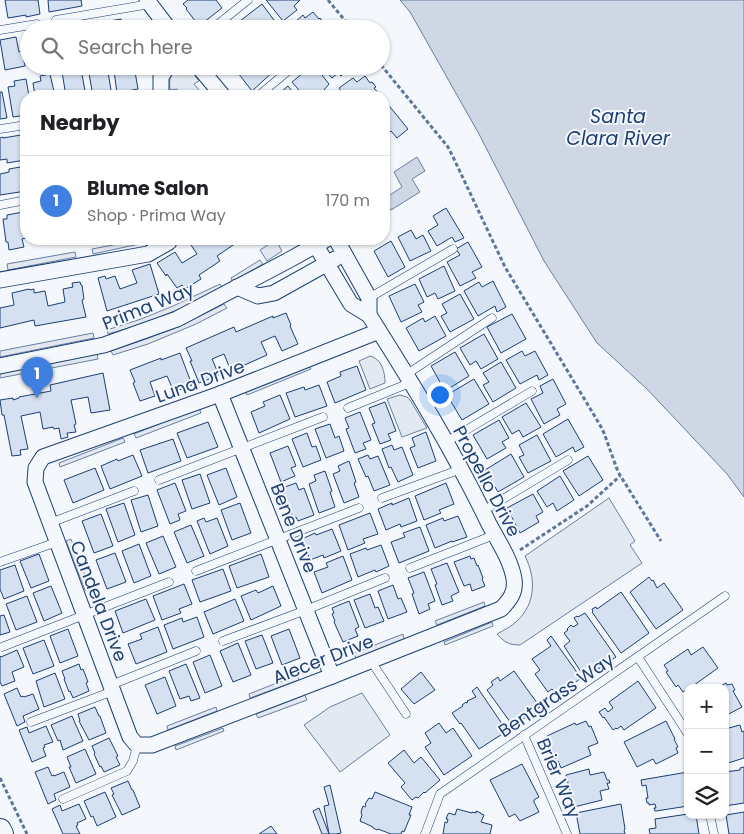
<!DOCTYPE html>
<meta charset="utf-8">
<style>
:root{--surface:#fff;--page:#f6f6f6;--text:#202124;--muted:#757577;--line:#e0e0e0;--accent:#c62828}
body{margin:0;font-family:Poppins,sans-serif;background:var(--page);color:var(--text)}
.controls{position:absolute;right:15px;bottom:15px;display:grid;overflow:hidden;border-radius:10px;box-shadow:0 1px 4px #0004}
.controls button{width:45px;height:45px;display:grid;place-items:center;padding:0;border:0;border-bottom:1px solid var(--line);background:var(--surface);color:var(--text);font:25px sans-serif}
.you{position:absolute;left:439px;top:394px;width:18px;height:18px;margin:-12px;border:4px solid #fff;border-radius:50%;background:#1a73e8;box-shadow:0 0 0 8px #1a73e833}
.badge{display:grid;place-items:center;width:32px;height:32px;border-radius:50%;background:var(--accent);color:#fff;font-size:16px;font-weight:700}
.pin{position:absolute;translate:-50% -41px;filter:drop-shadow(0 1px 2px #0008)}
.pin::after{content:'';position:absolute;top:26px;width:18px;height:15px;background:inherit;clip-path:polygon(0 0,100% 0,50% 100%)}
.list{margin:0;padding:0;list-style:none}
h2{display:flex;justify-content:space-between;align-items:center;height:65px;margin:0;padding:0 20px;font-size:21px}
h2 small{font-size:16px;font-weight:400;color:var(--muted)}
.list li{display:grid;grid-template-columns:32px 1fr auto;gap:15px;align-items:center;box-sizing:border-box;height:90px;padding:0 20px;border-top:1px solid var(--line)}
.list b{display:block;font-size:19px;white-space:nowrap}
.list p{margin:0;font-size:16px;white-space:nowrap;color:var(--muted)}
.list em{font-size:16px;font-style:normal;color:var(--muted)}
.icon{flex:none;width:28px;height:28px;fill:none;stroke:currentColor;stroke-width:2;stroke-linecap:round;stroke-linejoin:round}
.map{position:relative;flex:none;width:744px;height:834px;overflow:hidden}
.search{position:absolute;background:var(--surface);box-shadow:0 1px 4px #0004;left:20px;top:20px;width:370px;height:55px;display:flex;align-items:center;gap:12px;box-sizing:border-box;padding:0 18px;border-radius:28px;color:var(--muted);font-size:19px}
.panel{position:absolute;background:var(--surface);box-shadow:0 1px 4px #0004;left:20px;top:90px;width:370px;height:155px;border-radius:20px}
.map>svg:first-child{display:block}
</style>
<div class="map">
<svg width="744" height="834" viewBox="0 0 744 834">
<rect width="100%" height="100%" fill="#f4f7fb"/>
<g fill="#e3e9f0" stroke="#687fa3">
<path d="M 180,69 C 190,69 193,73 199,81 L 194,84 L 204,96 L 179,96 L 177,89 L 170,90 C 169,79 169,74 180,69 Z"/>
<path d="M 370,356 C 382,359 385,372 385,383 L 370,389 L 359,361 Z"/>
<path d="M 400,395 L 407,397 L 410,400 L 427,428 L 402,437 L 387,399 Z"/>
<path d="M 609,498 L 635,541 L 630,545 L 642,563 L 520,645 C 509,645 504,642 497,634 C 504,630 511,627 517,621 C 536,603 536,578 525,556 Z"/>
<path d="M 362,693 L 390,735 L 340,772 L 304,725 L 330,707 Z"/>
</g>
<g fill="#e3e8f0" stroke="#687fa3">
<path d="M 144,239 L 144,243 L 93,254 L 92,249 Z"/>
<path d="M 276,240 L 282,251 L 267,261 L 260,250 Z"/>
<path d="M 75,252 L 76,257 L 8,270 L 7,264 Z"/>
<path d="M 260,260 L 263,264 L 233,282 L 231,278 Z"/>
<path d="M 220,284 L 222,288 L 191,304 L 143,324 L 108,334 L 107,330 L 141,319 L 173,306 Z"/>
<path d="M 224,304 L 227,308 L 196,324 L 148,344 L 113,355 L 111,351 L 146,339 L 178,327 Z"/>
<path d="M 93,333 L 94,338 L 0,357 L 0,351 Z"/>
<path d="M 97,353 L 98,359 L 0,378 L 0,372 Z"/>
<path d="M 309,365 L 311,369 L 247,395 L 245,390 Z"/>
<path d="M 199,408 L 201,413 L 136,438 L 134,434 Z"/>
<path d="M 123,438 L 125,442 L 60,467 L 59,463 Z"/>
<path d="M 71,539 L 90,588 L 85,590 L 66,541 Z"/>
<path d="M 484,602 L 485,606 L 437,625 L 435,621 Z"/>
<path d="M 492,622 L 493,626 L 445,645 L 444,642 Z"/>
<path d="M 403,634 L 404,639 L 356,658 L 354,653 Z"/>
<path d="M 297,675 L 299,680 L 250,698 L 249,694 Z"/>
<path d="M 305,695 L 307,700 L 258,718 L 256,714 Z"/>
<path d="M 216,707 L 217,711 L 168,730 L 167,726 Z"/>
<path d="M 223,728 L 224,731 L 176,750 L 175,746 Z"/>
</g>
<g fill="#cfd7e4" stroke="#687fa3">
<path d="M 400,0 L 744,0 L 744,497 L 727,474 L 647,389 L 597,343 L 544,261 L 479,134 L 410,12 Z"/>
<path d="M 417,157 L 425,171 L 412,179 L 420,192 L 391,210 L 384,199 L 402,187 L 394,172 Z"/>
</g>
<g fill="#d5e0f0" stroke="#1d3f73">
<path d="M 5,0 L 38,0 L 40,14 L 26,17 L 26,15 L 8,18 Z"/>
<path d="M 48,0 L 81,0 L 82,6 L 49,12 Z"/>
<path d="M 188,0 L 216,0 L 222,8 L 199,26 L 186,9 L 187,8 L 183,4 Z"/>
<path d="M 266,0 L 300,0 L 294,6 L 297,10 L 283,21 Z"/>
<path d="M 262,4 L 277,24 L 271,29 L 246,29 L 240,21 Z"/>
<path d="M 313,12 L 319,19 L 320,18 L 327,29 L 292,29 L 297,25 L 295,22 L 303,15 L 305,18 Z"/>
<path d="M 121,19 L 122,24 L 125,23 L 126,29 L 105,29 L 104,22 Z"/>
<path d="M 98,23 L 99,29 L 82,29 L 82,26 Z"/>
<path d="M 29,35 L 29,64 L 24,36 Z"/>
<path d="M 16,37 L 19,52 L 22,51 L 25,66 L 5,70 L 0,40 Z"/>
<path d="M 97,66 L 107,66 L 112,96 L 93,96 L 88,68 Z"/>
<path d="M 118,66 L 134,66 L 138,89 L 117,93 L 114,71 L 119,71 Z"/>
<path d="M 246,66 L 272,66 L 275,70 L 252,91 L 238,73 Z"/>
<path d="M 321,66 L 346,66 L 348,70 L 341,76 L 338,73 L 332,78 Z"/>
<path d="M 309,68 L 314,73 L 318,70 L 329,84 L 324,90 L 325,92 L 321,96 L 313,96 L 310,92 L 304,96 L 292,82 Z"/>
<path d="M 81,69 L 86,96 L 66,96 L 62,72 Z"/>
<path d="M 50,74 L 55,96 L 35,96 L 33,83 L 41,81 L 40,76 Z"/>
<path d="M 365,76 L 370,83 L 372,82 L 376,87 L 374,88 L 381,96 L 345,96 L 339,88 L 353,78 L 357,82 Z"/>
<path d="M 26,79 L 29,96 L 26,96 L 26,115 L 13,117 L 8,87 L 15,86 L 14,81 Z"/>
<path d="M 288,86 L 296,96 L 276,96 Z"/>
<path d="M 0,92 L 2,92 L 7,118 L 0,119 Z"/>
<path d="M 386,102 L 408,129 L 397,138 L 391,131 L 389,133 L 387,132 L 384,135 L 384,104 Z"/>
<path d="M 21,135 L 25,160 L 7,163 L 7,159 L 0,160 L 0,138 L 3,137 L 3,138 Z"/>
<path d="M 26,166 L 26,191 L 0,195 L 0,174 L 9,172 L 9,169 Z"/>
<path d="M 446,208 L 464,238 L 455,242 L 452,237 L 437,246 L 428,231 L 438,225 L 433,216 Z"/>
<path d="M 23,212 L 26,229 L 26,238 L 22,239 L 24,247 L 9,250 L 8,242 L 6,242 L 3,219 L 7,219 L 7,215 Z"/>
<path d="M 411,230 L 416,239 L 423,235 L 431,251 L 410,261 L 398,237 Z"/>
<path d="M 33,239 L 53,239 L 54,243 L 44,244 L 43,239 L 34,240 Z"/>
<path d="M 193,239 L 242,239 L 217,256 L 220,261 L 199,275 L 201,279 L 185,289 L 182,285 L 177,288 L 167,274 L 166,276 L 157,263 L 175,252 L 182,263 L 197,254 L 189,242 Z"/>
<path d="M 391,241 L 405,267 L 388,277 L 374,251 Z"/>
<path d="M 468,242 L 482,267 L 472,272 L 476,278 L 460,286 L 447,262 L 460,255 L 456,249 Z"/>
<path d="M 150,264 L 159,294 L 107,311 L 98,278 L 105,276 L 106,279 L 115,276 L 120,289 L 137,283 L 132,270 Z"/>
<path d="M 444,266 L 455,291 L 438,299 L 435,293 L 427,297 L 419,279 Z"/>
<path d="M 493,281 L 506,307 L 497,312 L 495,306 L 478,316 L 464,291 L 479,282 L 482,287 Z"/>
<path d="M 80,282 L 81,285 L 82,285 L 84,299 L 82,300 L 86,317 L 35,326 L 34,320 L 0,328 L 0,308 L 14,305 L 12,293 L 29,289 L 30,290 L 34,289 L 34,293 L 45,291 L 48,306 L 65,302 L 63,289 L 73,287 L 72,283 Z"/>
<path d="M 415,284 L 424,302 L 418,305 L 422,312 L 401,322 L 389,296 Z"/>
<path d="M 460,294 L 474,319 L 450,332 L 441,316 L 447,313 L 442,304 Z"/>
<path d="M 286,313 L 291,325 L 290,326 L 298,344 L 282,351 L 275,336 L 261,342 L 267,355 L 231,371 L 224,354 L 212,359 L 219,375 L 199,383 L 190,361 L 192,361 L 186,348 L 234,327 L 236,332 L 273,316 L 273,318 Z"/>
<path d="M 512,314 L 526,339 L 501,353 L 487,327 Z"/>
<path d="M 435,316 L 446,336 L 419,351 L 406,328 L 423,318 L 425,322 Z"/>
<path d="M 484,334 L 498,359 L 481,369 L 476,361 L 470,365 L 460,348 Z"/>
<path d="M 522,351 L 525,356 L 535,351 L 548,375 L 539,380 L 537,375 L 520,384 L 506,360 Z"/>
<path d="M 455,352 L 469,376 L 445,391 L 431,366 Z"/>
<path d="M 180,353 L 192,385 L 174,392 L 167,376 L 150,382 L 155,396 L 140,401 L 133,383 L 135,382 L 130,370 L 161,358 L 161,360 Z"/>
<path d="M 501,362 L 516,388 L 493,402 L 483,385 L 489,382 L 483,373 Z"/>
<path d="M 357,366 L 366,390 L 335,403 L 327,382 L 341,376 L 340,372 Z"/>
<path d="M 103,373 L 110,410 L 91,413 L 88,397 L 71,400 L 76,424 L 74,425 L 76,432 L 67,433 L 68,437 L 61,439 L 59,428 L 54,429 L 53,427 L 43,429 L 40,412 L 21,416 L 28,449 L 20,450 L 21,455 L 12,456 L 4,415 L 2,415 L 0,400 L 13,398 L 13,400 L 19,398 L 19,397 L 51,391 L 50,385 Z"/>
<path d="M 474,379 L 489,404 L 462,420 L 447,395 Z"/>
<path d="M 553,379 L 566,404 L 557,409 L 560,415 L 544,424 L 531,399 L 543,393 L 540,386 Z"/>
<path d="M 319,385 L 327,406 L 295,417 L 286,393 L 304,387 L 305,390 Z"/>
<path d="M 280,395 L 290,419 L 259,433 L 251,412 L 265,406 L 263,402 Z"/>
<path d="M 385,402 L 396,431 L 388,434 L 391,440 L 380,444 L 372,424 L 375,423 L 369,408 Z"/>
<path d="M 526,403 L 541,427 L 523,437 L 519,430 L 512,434 L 502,417 Z"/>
<path d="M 360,412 L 371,440 L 363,443 L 366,449 L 355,453 L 346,429 L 349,428 L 345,418 Z"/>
<path d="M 568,419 L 584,447 L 575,452 L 573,447 L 556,457 L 543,434 Z"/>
<path d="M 499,420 L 509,438 L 502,442 L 506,448 L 487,459 L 473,435 Z"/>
<path d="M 208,422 L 218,447 L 187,458 L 177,433 Z"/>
<path d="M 330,424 L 335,438 L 339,436 L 344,451 L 326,458 L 315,429 Z"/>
<path d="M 426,432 L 436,461 L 418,468 L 410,448 L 415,446 L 412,438 Z"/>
<path d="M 307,433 L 312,447 L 316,446 L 321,460 L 303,467 L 292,439 Z"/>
<path d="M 537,435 L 551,461 L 528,473 L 519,457 L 524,455 L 519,445 Z"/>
<path d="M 173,439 L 181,461 L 148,473 L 140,450 Z"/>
<path d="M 392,445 L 394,450 L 402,447 L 413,475 L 398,482 L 391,467 L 389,468 L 382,449 Z"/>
<path d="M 288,446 L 296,466 L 291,468 L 295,476 L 281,482 L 270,453 Z"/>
<path d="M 511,454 L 524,477 L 498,492 L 485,470 Z"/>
<path d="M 133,455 L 142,476 L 110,489 L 101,466 L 117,459 L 118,461 Z"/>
<path d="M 368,455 L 370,459 L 378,456 L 390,485 L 374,491 L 368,476 L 366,477 L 358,459 Z"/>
<path d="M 588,456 L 603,480 L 579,496 L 563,471 Z"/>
<path d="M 349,461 L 356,482 L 354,483 L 359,497 L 344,503 L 333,474 L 340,471 L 338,466 Z"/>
<path d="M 95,468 L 104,490 L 73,503 L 64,480 Z"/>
<path d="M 226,468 L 237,497 L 219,505 L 207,475 Z"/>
<path d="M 325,471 L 332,491 L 330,492 L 335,507 L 319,513 L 309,484 L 316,481 L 314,475 Z"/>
<path d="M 200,474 L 210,503 L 192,509 L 182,480 Z"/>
<path d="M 560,476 L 574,500 L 557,511 L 553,503 L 547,507 L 537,491 Z"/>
<path d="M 175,483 L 186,511 L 178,514 L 180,520 L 170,524 L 157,490 Z"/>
<path d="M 296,483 L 299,490 L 304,488 L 314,515 L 298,521 L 296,517 L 293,518 L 290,510 L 289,510 L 282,488 Z"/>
<path d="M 446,483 L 454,504 L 439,510 L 441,513 L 424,520 L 415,496 Z"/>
<path d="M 533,494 L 543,512 L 536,516 L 539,522 L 520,533 L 507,508 Z"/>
<path d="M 148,495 L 158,526 L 141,532 L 131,500 Z"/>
<path d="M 409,498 L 417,521 L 401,527 L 400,524 L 386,530 L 378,509 L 392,503 L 392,505 Z"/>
<path d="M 124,503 L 135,535 L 118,542 L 106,509 Z"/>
<path d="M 240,503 L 251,533 L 232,540 L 221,510 Z"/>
<path d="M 370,513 L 378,534 L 363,539 L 365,543 L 348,550 L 339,525 Z"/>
<path d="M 101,514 L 113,546 L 94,553 L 82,521 Z"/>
<path d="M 458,516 L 467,537 L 452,542 L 452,541 L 435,548 L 426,525 L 443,518 L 444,521 Z"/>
<path d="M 204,518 L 206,522 L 217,518 L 228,546 L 210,554 L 197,521 Z"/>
<path d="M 191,525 L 204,556 L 187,563 L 174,532 Z"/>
<path d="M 420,527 L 429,551 L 399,563 L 391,542 L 405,537 L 403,533 Z"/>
<path d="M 332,529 L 341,551 L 324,558 L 323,555 L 310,560 L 302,539 L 315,533 L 316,535 Z"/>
<path d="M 163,536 L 176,567 L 159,574 L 146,543 Z"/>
<path d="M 139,544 L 151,576 L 134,583 L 122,551 Z"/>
<path d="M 381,545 L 389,566 L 376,572 L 375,570 L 358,577 L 350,554 L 366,548 L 367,550 Z"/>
<path d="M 115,553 L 126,582 L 107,589 L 96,560 Z"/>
<path d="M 39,554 L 49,581 L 31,588 L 20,561 Z"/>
<path d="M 261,554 L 269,577 L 237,588 L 229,566 Z"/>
<path d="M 343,556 L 352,580 L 322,593 L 314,572 L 328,567 L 326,563 Z"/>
<path d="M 470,556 L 471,559 L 474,558 L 477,566 L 478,565 L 483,578 L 482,579 L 485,586 L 472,591 L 470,584 L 464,586 L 454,562 Z"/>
<path d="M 447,563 L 459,592 L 451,596 L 453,601 L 442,605 L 435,585 L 437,584 L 431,569 Z"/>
<path d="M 15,565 L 24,591 L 4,599 L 0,589 L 0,570 Z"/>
<path d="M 223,569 L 231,591 L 200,602 L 192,580 Z"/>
<path d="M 424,572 L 435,601 L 428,604 L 430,609 L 419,614 L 412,594 L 414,593 L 408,578 Z"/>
<path d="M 649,577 L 652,581 L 653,580 L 657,588 L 664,583 L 683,610 L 656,629 L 630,592 Z"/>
<path d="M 184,584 L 192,604 L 179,609 L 181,613 L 162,620 L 153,596 Z"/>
<path d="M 393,585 L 398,599 L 401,598 L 407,612 L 388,619 L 378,591 Z"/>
<path d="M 51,586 L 62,613 L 44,621 L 33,593 Z"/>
<path d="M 273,586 L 281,606 L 251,620 L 241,596 L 256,590 L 258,593 Z"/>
<path d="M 621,592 L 649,633 L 621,653 L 592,612 L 593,611 L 592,609 L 596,607 L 597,609 Z"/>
<path d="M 370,594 L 375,608 L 378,607 L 384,621 L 365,628 L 354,600 Z"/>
<path d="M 27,596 L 37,622 L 16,630 L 6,604 Z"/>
<path d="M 146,599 L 155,620 L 123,633 L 115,611 Z"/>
<path d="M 235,599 L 244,621 L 213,634 L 204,612 Z"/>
<path d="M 349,601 L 359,627 L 355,629 L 358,636 L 343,642 L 334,622 L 335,621 L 332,614 L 334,613 L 332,608 Z"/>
<path d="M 585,613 L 616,657 L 585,678 L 564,646 L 570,641 L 564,633 L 568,630 L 567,629 L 571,625 L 573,627 L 578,624 L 574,618 L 577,616 L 578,617 Z"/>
<path d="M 4,615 L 10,632 L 0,635 L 0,616 Z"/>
<path d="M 197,617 L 204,637 L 173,649 L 164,625 L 182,618 L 183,622 Z"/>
<path d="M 158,627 L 167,652 L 136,664 L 128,644 L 142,639 L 140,634 Z"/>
<path d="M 68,629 L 78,656 L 60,663 L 50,636 Z"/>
<path d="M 289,629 L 300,658 L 282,665 L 271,636 Z"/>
<path d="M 262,635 L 273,663 L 256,669 L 245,641 Z"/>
<path d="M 551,636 L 581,678 L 558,696 L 552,689 L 548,692 L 535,674 L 540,670 L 532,659 L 551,646 L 547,640 Z"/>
<path d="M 44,640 L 54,666 L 33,674 L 23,648 Z"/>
<path d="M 238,643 L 251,675 L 233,682 L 220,651 Z"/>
<path d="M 703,647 L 718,668 L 690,688 L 688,688 L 688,689 L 683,692 L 678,685 L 676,687 L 666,672 L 668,671 L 664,665 L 688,649 L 691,655 Z"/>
<path d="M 17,650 L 24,667 L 12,672 L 15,681 L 2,686 L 0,682 L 0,656 L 1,657 Z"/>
<path d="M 210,655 L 222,686 L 205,693 L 193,662 Z"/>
<path d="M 79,664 L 81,670 L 83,669 L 88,682 L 86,683 L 89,691 L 73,698 L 70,691 L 69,692 L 64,679 L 65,679 L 62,671 Z"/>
<path d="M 186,664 L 200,698 L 191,701 L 189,696 L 180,699 L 169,671 Z"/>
<path d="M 514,671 L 540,707 L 513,726 L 487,690 L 493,685 L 491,682 L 498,677 L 500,681 Z"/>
<path d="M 421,672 L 435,690 L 414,704 L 401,689 Z"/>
<path d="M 55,673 L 65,699 L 44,707 L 36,681 Z"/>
<path d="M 165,677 L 176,706 L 157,714 L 145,685 Z"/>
<path d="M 638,681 L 656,708 L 624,730 L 621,726 L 617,729 L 616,728 L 613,730 L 604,717 L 603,718 L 599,712 L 605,708 L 608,712 L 613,708 L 609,702 Z"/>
<path d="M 726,683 L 727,685 L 732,684 L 735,690 L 733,691 L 742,707 L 725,716 L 725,688 L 722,688 L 723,687 L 722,685 Z"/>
<path d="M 477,687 L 507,731 L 479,749 L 461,723 L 460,724 L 452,713 L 463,706 L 462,705 L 466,702 L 466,703 L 468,702 L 467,701 L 476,697 L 472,691 Z"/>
<path d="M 17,688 L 21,697 L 23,696 L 24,697 L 33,694 L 39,709 L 23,716 L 25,722 L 17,726 L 4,694 Z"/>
<path d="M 95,707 L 99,716 L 100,716 L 106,733 L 89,740 L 79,721 L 80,721 L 78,714 Z"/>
<path d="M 72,716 L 83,741 L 63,750 L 60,740 L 58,741 L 51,725 Z"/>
<path d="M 586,721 L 589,727 L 591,726 L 598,743 L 588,747 L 591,755 L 561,768 L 558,761 L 556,761 L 547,736 L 575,723 L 576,725 Z"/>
<path d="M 666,721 L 675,739 L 674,739 L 678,747 L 676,748 L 678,753 L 656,764 L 653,759 L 637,767 L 624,742 Z"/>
<path d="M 439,723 L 446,733 L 453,728 L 472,756 L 444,775 L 425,747 L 431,743 L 425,733 Z"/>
<path d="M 740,725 L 742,732 L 744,731 L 744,758 L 725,764 L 725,729 Z"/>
<path d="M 46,726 L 53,742 L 44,745 L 45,747 L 43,748 L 46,756 L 32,762 L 19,730 L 27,727 L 29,733 Z"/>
<path d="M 109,738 L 118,756 L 116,757 L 120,765 L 104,772 L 101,766 L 100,767 L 94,754 L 95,753 L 92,746 Z"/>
<path d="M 85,749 L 96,774 L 76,783 L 69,767 L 71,767 L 67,757 Z"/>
<path d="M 404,750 L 414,763 L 421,757 L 440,780 L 425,793 L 424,792 L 418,798 L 416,797 L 412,800 L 401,787 L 405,783 L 388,763 Z"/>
<path d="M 522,764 L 539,797 L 534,800 L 534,802 L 539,812 L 520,821 L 515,814 L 509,817 L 490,780 Z"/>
<path d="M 48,767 L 52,776 L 54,775 L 54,776 L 64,772 L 70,787 L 54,794 L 56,800 L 48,804 L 35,772 Z"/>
<path d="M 744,767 L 744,803 L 725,806 L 725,772 L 740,770 L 740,768 Z"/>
<path d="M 589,769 L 590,775 L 604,772 L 607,780 L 609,780 L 610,783 L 607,783 L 609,789 L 600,791 L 602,800 L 574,807 L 566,775 Z"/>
<path d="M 688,772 L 688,806 L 656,811 L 655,811 L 654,808 L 656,808 L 655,804 L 649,805 L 649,803 L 647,803 L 646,798 L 648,798 L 646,785 L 642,786 L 641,780 Z"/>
<path d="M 128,781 L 132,790 L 133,790 L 140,807 L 122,815 L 112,795 L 114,794 L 111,788 Z"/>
<path d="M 330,785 L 341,833 L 336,834 L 329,834 L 324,806 L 329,805 L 324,787 Z"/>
<path d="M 105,792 L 116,817 L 97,826 L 93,816 L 91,817 L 84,801 Z"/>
<path d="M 375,792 L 412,807 L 409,815 L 411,815 L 404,832 L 402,831 L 401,834 L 391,834 L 378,829 L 377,830 L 373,828 L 373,827 L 360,821 L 362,815 L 361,812 L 363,806 L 365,807 L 366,805 L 365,804 L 369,798 L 372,799 Z"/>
<path d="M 79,804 L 86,819 L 77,823 L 78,825 L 76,826 L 80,834 L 63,834 L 52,809 L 60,805 L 62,811 Z"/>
<path d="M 621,804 L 625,829 L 624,830 L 625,834 L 580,834 L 576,813 Z"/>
<path d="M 319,808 L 329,834 L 322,834 L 313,811 Z"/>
<path d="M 457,809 L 472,813 L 472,812 L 476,813 L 476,811 L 481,813 L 481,814 L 484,815 L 481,822 L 492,825 L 490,834 L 443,834 L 445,822 L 447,823 L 448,819 L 446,819 L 448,814 L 449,813 L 455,815 Z"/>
<path d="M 744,812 L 744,834 L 729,834 L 726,815 Z"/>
<path d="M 688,814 L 688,815 L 696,815 L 699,834 L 650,834 L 649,829 L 656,828 L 655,819 Z"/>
<path d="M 271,826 L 277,834 L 259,834 Z"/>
</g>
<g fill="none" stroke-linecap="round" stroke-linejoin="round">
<g stroke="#1d3f73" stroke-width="9">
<g id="lane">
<path d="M 56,20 L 150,4"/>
<path d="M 212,29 L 248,0"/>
<path d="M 0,30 L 37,24"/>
<path d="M 258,96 L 294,66"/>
<path d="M 0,129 L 26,125"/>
<path d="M 0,205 L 26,200"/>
<path d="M 369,298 L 453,249"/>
<path d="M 407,374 L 492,318"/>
<path d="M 348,408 L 412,382"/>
<path d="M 446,442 L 532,391"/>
<path d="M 159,480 L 323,417"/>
<path d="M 382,498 L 461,469"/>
<path d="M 483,511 L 568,460"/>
<path d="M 50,523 L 134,491"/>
<path d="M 0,562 L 57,542"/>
<path d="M 410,568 L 494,535"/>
<path d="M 196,571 L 359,508"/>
<path d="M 223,641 L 306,610 L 385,578"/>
<path d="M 2,647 L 169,582"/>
<path d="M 638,657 L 688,734"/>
<path d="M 371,661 L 406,714"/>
<path d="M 111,685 L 196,651"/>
<path d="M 31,722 L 113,691"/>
<path d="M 524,735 L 567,834"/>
<path d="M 63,799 L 127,771 L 133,761 L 137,745"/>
<path d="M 710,815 L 714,834"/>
<path d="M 425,834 L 440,794 L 725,596"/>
</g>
</g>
<g stroke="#1d3f73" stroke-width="17">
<g id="street">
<path d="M 147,0 L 169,29"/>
<path d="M 198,66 L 223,96"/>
<path d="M 161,96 L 161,77 L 168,66"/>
<path d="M 312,239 L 351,304 L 369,315 L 369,298 L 336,239"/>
<path d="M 0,280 L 148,254 L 169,242 L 170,239"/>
<path d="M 237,287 L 258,296 L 274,293 L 335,259"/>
<path d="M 369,315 C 412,383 454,451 489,524 C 498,541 511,560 514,579 C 516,592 510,600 501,609 L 332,676 L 152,745 L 137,745 L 130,737 L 35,482 L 36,468 L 43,457 L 220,394 L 379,331"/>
<path d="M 0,366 L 104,345 L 177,319 L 289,260 L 327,239"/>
<path d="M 220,394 L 332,676"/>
</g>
</g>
<g stroke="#1d3f73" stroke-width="24">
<path id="primary" d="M 0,830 L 2,834"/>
</g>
<g stroke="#5e769c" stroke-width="3" stroke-dasharray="4 2.5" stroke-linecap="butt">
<path d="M 328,0 L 352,29"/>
<path d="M 381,65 L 448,147 L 454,159 L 505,267 L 600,425 L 604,433 L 618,472 L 661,541"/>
<path d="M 520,550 L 587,506 L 620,476"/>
<path d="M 0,778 L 27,834"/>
</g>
<use href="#lane" stroke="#f4f7fb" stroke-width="8"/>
<use href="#street" stroke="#f4f7fb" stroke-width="15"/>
<use href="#primary" stroke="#f4f7fb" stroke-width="22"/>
</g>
<g text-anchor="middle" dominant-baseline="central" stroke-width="4" stroke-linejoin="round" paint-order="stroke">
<g font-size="18" fill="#1d3f73" stroke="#f4f7fb">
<text transform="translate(148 306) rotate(-22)">Prima Way</text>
<text transform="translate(200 381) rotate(-20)">Luna Drive</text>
<text transform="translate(487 481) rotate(62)">Propello Drive</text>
<text transform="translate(294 528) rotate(68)">Bene Drive</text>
<text transform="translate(99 601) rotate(69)">Candela Drive</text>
<text transform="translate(323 659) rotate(-21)">Alecer Drive</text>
<text transform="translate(556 695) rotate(-34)">Bentgrass Way</text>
<text transform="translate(559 778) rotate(67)">Brier Way</text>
</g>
<g font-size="19" font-style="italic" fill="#1d3f73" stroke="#f4f7fb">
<text x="618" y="116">Santa<tspan x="618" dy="22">Clara River</tspan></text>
</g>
</g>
</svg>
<div class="controls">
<button>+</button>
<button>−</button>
<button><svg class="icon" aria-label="layers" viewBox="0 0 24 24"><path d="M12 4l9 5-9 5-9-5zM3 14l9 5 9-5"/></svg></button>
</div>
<div class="you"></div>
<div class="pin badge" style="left:37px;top:398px;background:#3f7fe0">1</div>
<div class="search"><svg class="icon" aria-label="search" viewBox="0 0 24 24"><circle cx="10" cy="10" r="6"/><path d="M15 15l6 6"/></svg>Search here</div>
<section class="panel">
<h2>Nearby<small></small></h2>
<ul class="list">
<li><span class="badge" style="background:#3f7fe0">1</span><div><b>Blume Salon</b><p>Shop · Prima Way</p></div><em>170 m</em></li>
</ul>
</section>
</div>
